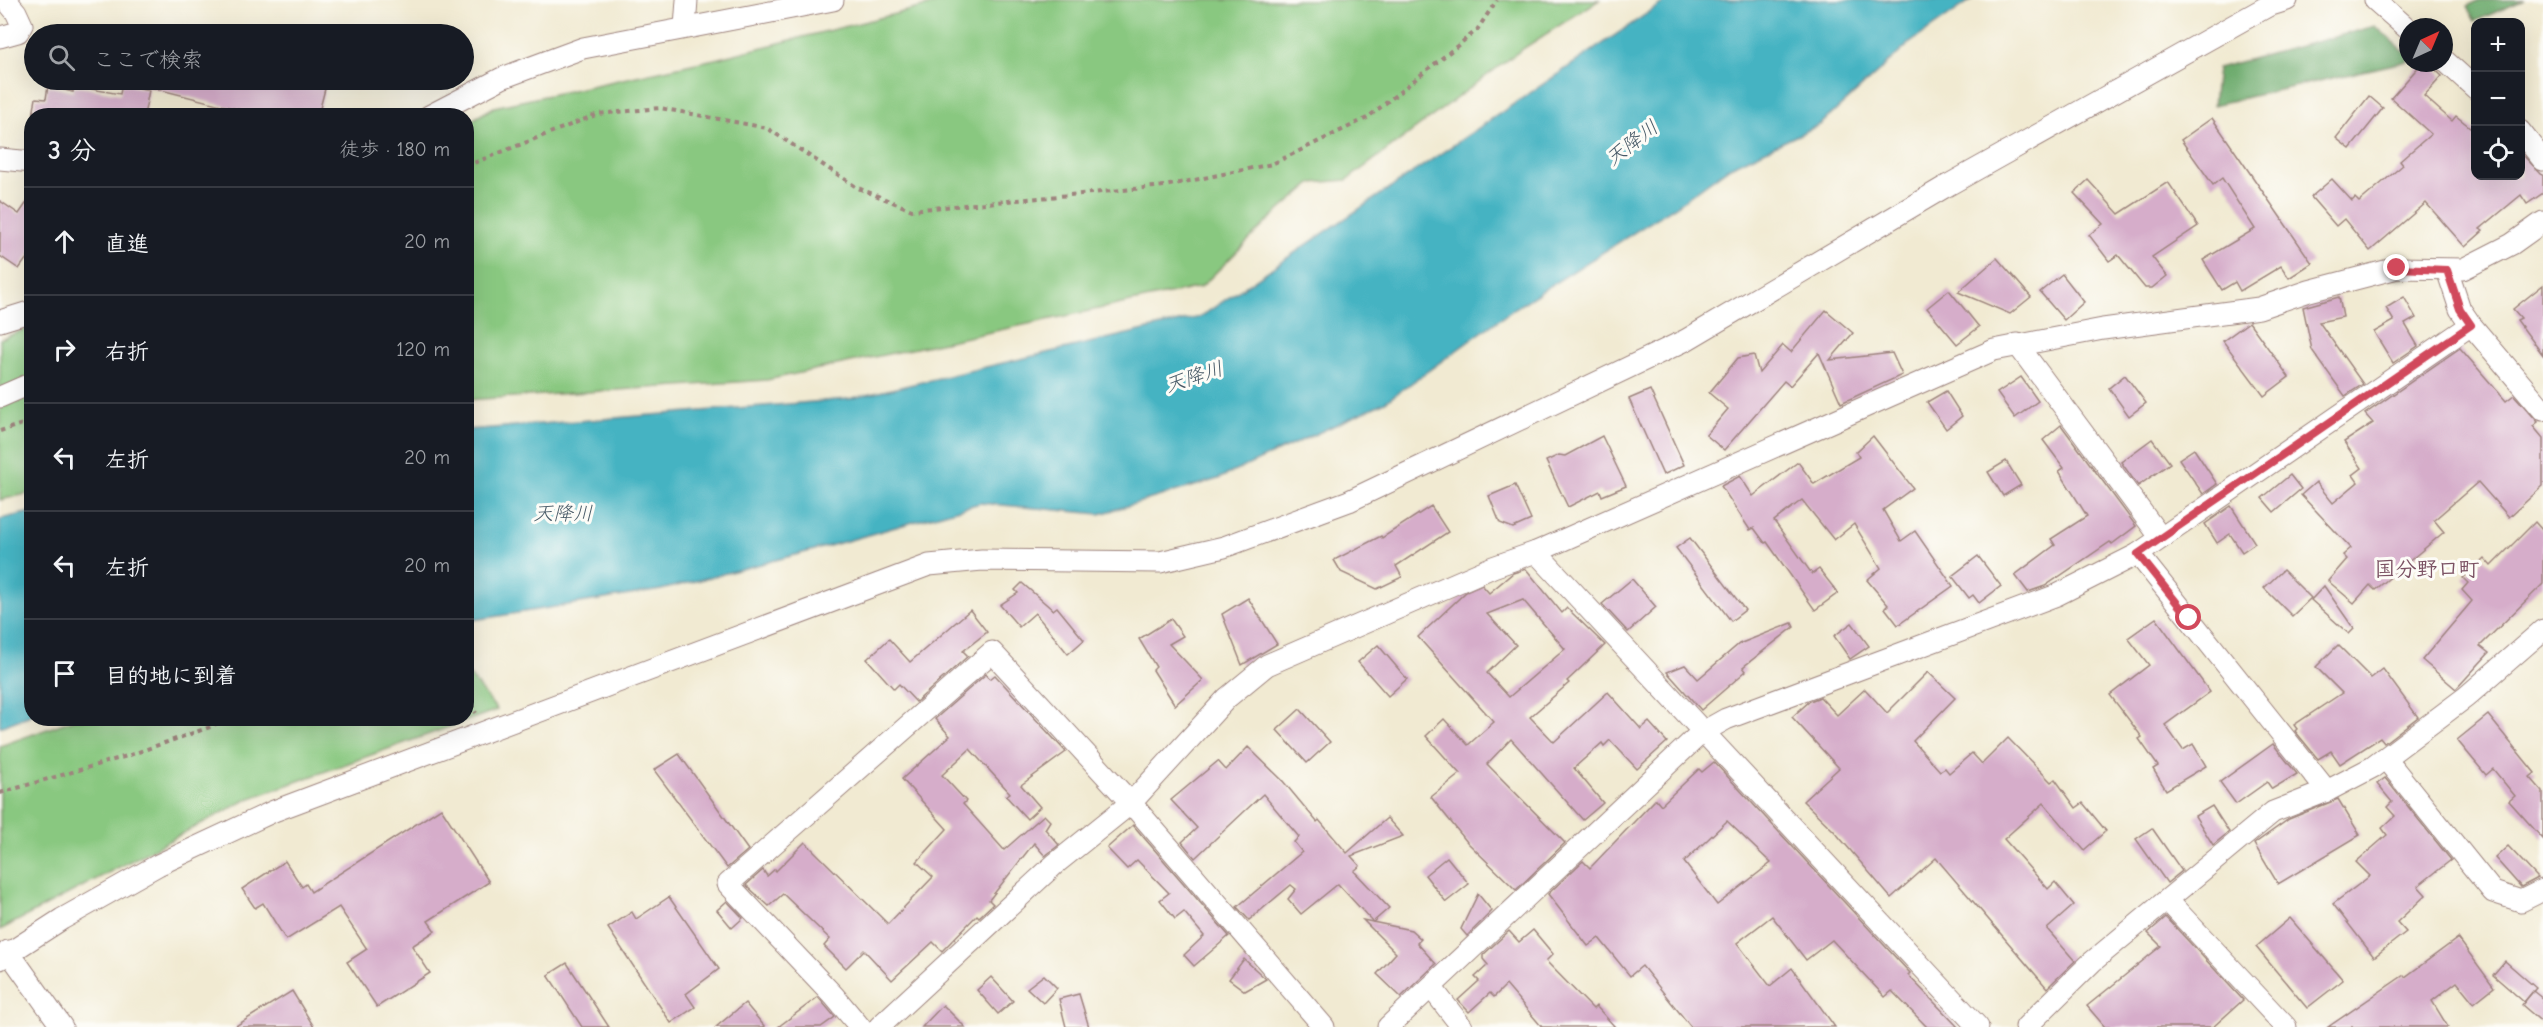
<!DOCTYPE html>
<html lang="ja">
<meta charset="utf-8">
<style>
:root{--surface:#171b24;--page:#242831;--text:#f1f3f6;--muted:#9ea1a6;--line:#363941}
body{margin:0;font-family:"Comic Neue","Klee One",sans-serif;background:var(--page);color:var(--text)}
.controls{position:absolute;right:18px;top:18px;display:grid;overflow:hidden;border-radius:12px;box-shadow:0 6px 24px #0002}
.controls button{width:54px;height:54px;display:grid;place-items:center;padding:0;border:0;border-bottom:2px solid var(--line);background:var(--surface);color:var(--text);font:30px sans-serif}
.compass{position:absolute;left:2399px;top:18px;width:54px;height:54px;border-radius:50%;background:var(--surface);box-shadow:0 6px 24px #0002;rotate:44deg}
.stop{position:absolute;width:18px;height:18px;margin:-14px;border:4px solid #d1495b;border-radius:50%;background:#fff}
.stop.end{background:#d1495b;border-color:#fff;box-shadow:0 2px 6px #0008}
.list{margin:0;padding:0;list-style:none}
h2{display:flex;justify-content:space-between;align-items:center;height:78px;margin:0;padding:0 24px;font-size:26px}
h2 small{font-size:20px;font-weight:400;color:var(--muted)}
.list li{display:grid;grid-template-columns:39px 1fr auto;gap:18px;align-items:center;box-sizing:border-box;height:108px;padding:0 24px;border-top:2px solid var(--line)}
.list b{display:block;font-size:22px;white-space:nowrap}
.list em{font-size:20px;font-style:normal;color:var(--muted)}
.icon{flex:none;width:33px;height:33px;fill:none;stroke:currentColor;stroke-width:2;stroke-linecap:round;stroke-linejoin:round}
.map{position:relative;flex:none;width:2543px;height:1027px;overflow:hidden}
.search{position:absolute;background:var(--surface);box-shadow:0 6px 24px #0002;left:24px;top:24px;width:450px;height:66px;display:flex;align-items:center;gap:15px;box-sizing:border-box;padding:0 21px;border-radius:33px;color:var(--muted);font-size:22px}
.panel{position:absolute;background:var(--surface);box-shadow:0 6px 24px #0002;left:24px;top:108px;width:450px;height:618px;border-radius:24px}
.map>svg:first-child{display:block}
</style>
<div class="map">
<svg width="2543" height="1027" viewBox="0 0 2543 1027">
<rect width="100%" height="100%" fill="#fdfcf7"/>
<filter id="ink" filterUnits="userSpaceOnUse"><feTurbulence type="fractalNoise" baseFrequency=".0167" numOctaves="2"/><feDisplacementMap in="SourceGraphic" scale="12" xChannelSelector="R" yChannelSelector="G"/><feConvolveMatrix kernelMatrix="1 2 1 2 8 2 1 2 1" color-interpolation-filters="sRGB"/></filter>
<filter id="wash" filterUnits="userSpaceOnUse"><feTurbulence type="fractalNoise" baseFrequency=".008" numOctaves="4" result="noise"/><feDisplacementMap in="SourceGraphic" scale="24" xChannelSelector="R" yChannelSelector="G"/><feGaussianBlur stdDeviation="1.35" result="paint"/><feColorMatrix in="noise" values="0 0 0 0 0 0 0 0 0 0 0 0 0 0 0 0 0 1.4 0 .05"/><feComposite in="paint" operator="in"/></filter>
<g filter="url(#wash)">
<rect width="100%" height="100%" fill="#f1ead2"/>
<g fill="#89c880" stroke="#6a7456" stroke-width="1.5">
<path d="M 951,0 L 1599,0 L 1521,50 L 1347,180 L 1312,183 L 1272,217 L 1201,287 L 767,380 L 467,400 L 467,123 L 494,107 L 715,59 Z"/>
<path d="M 31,327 L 31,493 L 0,500 L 0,339 Z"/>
<path d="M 467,672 L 497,710 L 248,799 L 0,930 L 0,746 L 75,719 L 466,718 Z"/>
</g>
<g fill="#6eac6e" stroke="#5c664c" stroke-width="1.5">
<path d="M 2480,0 L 2524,0 L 2475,21 L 2467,6 Z"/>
<path d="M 2375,26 L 2408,54 L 2408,61 L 2213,105 L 2217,68 Z"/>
</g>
<g fill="#45b3c2" stroke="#486976" stroke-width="1.5">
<path d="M 1667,0 L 1971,0 L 1910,43 L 1821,124 L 1730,167 L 1676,206 L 1515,308 L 1385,402 L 1218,479 L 1100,514 L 980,503 L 822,548 L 661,590 L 467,621 L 467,430 L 849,399 L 1200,317 Z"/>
<path d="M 31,512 L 31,715 L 0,727 L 0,519 Z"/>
</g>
<g id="blocks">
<g fill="#d6adca" fill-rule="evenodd">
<path d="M 2422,63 L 2428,63 L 2442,76 L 2424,96 L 2452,121 L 2456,116 L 2475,131 L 2475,176 L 2520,176 L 2520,152 L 2543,176 L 2543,193 L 2527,204 L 2521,195 L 2480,229 L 2483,231 L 2465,247 L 2426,203 L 2370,251 L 2344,219 L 2336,226 L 2311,197 L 2332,179 L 2352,201 L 2355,198 L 2359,202 L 2403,165 L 2400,161 L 2431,134 L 2391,98 Z"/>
<path d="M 146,80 L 317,80 L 317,83 L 326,85 L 318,116 L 265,116 L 145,86 Z"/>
<path d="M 122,84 L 149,90 L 144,116 L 33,116 L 36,98 L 46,99 L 48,86 L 73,92 L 74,86 L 120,94 Z"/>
<path d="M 2369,96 L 2383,108 L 2350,149 L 2336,138 Z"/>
<path d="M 2212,118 L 2312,263 L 2289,278 L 2281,266 L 2240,291 L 2235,282 L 2222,290 L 2203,260 L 2255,229 L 2222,178 L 2213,185 L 2181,140 Z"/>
<path d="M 2088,180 L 2119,214 L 2168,182 L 2198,226 L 2152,257 L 2167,276 L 2152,288 L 2145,288 L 2118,255 L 2109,261 L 2089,235 L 2103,224 L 2074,193 Z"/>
<path d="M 32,195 L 32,251 L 19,269 L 0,256 L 0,201 L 19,214 Z"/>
<path d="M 1997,258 L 2031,297 L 2010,314 L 1958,292 Z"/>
<path d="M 2062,274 L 2084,302 L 2064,320 L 2040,292 Z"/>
<path d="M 2543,285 L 2543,355 L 2517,320 L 2521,318 L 2513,309 Z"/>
<path d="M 1949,290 L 1979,327 L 1957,344 L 1927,308 Z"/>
<path d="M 2339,297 L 2343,317 L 2319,322 L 2363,384 L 2345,396 L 2312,350 L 2303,307 Z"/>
<path d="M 2404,297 L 2416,318 L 2405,324 L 2418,346 L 2393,363 L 2374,332 L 2394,321 L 2386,308 Z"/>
<path d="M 1826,310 L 1853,333 L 1830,360 L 1892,353 L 1902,375 L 1841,403 L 1819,353 L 1790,386 L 1784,381 L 1724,450 L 1706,435 L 1728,409 L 1709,393 L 1738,358 L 1754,355 L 1759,373 L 1783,345 L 1791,352 Z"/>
<path d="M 2249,322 L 2289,377 L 2264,396 L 2223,341 Z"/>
<path d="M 2460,348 L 2506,401 L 2514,395 L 2538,422 L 2533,426 L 2543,438 L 2543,486 L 2509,517 L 2478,482 L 2434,520 L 2444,532 L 2375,590 L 2370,585 L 2354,603 L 2328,581 L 2347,559 L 2343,555 L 2351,548 L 2301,495 L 2316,482 L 2333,503 L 2358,482 L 2353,475 L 2362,468 L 2344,442 L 2373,423 L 2365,414 Z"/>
<path d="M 2125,375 L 2146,403 L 2129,416 L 2109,388 Z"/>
<path d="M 2021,377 L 2038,401 L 2015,418 L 1997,393 Z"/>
<path d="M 1650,390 L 1684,465 L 1663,475 L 1629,399 Z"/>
<path d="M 1946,391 L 1962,416 L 1946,429 L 1927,402 Z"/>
<path d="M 2061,425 L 2136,526 L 2112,544 L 2110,542 L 2045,586 L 2028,592 L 2015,575 L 2055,545 L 2051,539 L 2087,516 L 2059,471 L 2064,468 L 2043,440 Z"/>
<path d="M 1602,436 L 1626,486 L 1602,496 L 1600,491 L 1568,507 L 1546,461 L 1559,455 L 1565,456 Z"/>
<path d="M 1873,436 L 1913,488 L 1883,510 L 1901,541 L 1915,531 L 1953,586 L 1898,625 L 1885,608 L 1888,605 L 1867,580 L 1881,568 L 1854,524 L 1834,540 L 1802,500 L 1774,521 L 1812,574 L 1819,569 L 1838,593 L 1815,610 L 1767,542 L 1765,543 L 1754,528 L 1750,530 L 1721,486 L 1740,476 L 1753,496 L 1798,462 L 1814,484 L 1859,457 L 1856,452 Z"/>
<path d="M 2152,439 L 2170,463 L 2138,486 L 2121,462 Z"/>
<path d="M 2194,449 L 2217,484 L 2203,494 L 2179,459 Z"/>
<path d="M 2006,461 L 2021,485 L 2003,496 L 1988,472 Z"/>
<path d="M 2290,475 L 2301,489 L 2274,512 L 2262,498 Z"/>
<path d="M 1515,485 L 1531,520 L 1513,528 L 1500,523 L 1489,496 Z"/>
<path d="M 1431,506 L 1448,532 L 1396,566 L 1402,577 L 1377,589 L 1341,572 L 1334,560 L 1381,536 L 1382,538 Z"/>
<path d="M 2231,506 L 2255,543 L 2242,552 L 2230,534 L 2217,543 L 2205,524 Z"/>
<path d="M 2535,522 L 2543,531 L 2543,584 L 2480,646 L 2489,653 L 2456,689 L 2422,660 L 2472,601 L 2462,590 L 2468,583 L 2463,578 L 2484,558 L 2491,566 Z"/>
<path d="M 1690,538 L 1745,610 L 1731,621 L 1676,548 Z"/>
<path d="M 1978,556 L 2001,586 L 1979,603 L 1973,595 L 1969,598 L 1952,576 Z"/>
<path d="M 1526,569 L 1562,613 L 1567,608 L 1605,645 L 1567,681 L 1569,683 L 1530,717 L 1554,742 L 1608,692 L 1641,729 L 1649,722 L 1667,742 L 1637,769 L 1610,740 L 1604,746 L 1602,743 L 1574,768 L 1603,803 L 1583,820 L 1511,739 L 1487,764 L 1565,843 L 1516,890 L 1467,842 L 1431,797 L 1460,774 L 1426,736 L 1444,719 L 1468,745 L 1494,722 L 1418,637 L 1466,592 L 1482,585 L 1489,593 L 1513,573 ZM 1523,600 L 1565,649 L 1509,697 L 1487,673 L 1516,645 L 1487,614 Z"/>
<path d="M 2283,570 L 2311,598 L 2292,616 L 2264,588 Z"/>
<path d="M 1632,579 L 1656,607 L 1628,632 L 1602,604 Z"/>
<path d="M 1022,583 L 1053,610 L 1057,607 L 1084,640 L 1068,654 L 1035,613 L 1019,627 L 1000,605 L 1018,593 L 1015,590 Z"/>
<path d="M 2324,586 L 2354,629 L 2349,634 L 2311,600 Z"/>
<path d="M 1248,598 L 1277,644 L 1242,665 L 1222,614 Z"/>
<path d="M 970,610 L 987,632 L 963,651 L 968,656 L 916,702 L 899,684 L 894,689 L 867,659 L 889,639 L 910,662 Z"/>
<path d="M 2156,618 L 2210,692 L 2165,725 L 2183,750 L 2193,744 L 2206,766 L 2166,790 L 2153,769 L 2158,766 L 2139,739 L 2142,737 L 2110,695 L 2149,665 L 2128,638 Z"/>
<path d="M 1171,619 L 1183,636 L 1169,644 L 1203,680 L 1175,705 L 1153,670 L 1156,667 L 1139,639 Z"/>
<path d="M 1792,623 L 1794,627 L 1743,667 L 1746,671 L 1701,710 L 1667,672 L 1685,665 L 1698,679 L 1739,644 Z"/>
<path d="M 1852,623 L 1869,646 L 1850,659 L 1834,636 Z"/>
<path d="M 1378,645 L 1407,679 L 1388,696 L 1358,662 Z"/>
<path d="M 2338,645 L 2371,678 L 2383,669 L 2418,717 L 2384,743 L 2380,738 L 2340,764 L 2331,751 L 2318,759 L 2295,731 L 2297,729 L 2294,725 L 2342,693 L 2316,667 Z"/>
<path d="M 1928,672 L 1955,698 L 1913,741 L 1940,771 L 1945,768 L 1949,773 L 1972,753 L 1982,764 L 2008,738 L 2051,782 L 2055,779 L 2076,808 L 2083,803 L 2106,831 L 2084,850 L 2044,803 L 2004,839 L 2048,889 L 2055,882 L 2074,905 L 2047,929 L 2075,961 L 2047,988 L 1936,858 L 1891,898 L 1834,831 L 1803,801 L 1839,768 L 1792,717 L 1810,701 L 1820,697 L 1837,715 L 1865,689 L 1887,713 Z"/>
<path d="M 986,674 L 990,679 L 995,675 L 1066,752 L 1021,785 L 1040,807 L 1027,819 L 1006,796 L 1010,793 L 970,749 L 942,775 L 966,801 L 963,804 L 1004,850 L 1044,815 L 1050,821 L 1045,829 L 1059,845 L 1045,856 L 1034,843 L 989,900 L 993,904 L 979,917 L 977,915 L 942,951 L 933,942 L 892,980 L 864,950 L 846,968 L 824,946 L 830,939 L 783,894 L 769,906 L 746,885 L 763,870 L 767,876 L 775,869 L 776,871 L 805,842 L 888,924 L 933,877 L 917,862 L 947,829 L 902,779 L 950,736 L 935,719 Z"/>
<path d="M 1300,709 L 1330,742 L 1307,763 L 1277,730 Z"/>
<path d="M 2488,715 L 2535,773 L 2530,777 L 2543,792 L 2543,839 L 2509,801 L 2515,796 L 2493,769 L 2486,775 L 2457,740 Z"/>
<path d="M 2273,744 L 2297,774 L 2272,789 L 2267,782 L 2236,804 L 2220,782 Z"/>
<path d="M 1248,747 L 1282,780 L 1317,822 L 1319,820 L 1347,853 L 1387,818 L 1403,836 L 1351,856 L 1360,866 L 1354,871 L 1389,908 L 1373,922 L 1338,884 L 1301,914 L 1288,899 L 1296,889 L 1291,885 L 1249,920 L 1237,907 L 1302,852 L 1294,842 L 1299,837 L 1263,794 L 1195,858 L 1182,842 L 1197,828 L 1171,800 L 1218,761 L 1226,770 Z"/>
<path d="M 679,754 L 748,850 L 727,868 L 654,770 Z"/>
<path d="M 1714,762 L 1910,973 L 1908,975 L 1958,1027 L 1927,1027 L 1892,991 L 1885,997 L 1832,940 L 1806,960 L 1772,916 L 1737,943 L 1770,986 L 1792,968 L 1835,1027 L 1691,1027 L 1642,966 L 1630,976 L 1599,938 L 1588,946 L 1548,894 L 1583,861 L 1590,868 L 1656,799 L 1661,805 L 1699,769 L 1702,772 ZM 1727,821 L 1771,863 L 1717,905 L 1684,862 Z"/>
<path d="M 2385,778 L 2451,860 L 2418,886 L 2426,895 L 2397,922 L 2406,932 L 2374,957 L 2333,904 L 2370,876 L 2356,862 L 2387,835 L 2382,828 L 2395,816 L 2387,807 L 2392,802 L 2377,784 Z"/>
<path d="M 2338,799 L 2360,835 L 2278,884 L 2254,844 L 2289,819 Z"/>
<path d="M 2212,806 L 2229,832 L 2213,845 L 2195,816 Z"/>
<path d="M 441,808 L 489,882 L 428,921 L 435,931 L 412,946 L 430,973 L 377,1007 L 347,962 L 367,949 L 339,907 L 286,940 L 263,903 L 255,908 L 242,889 L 285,861 L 302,887 L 306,884 L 311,892 Z"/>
<path d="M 1133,825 L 1229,936 L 1194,966 L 1184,955 L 1204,936 L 1184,912 L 1175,919 L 1160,900 L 1169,893 L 1137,860 L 1127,869 L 1107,848 Z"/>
<path d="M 2152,828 L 2182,871 L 2167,883 L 2136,839 Z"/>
<path d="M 2508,846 L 2538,878 L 2521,887 L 2495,858 Z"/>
<path d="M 1447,857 L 1469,884 L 1446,902 L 1425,875 Z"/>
<path d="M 1478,894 L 1492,911 L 1467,936 L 1461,929 Z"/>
<path d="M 669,897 L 719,969 L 686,994 L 695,1007 L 671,1023 L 608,928 L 632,912 L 636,919 Z"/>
<path d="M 727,901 L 743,918 L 732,928 L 717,910 Z"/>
<path d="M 2166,917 L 2243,1000 L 2213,1027 L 2105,1027 L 2087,1006 L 2161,946 L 2148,933 Z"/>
<path d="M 2290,918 L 2343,980 L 2307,1008 L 2256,947 Z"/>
<path d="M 1363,920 L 1411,930 L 1421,939 L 1417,943 L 1436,964 L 1401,997 L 1377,974 L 1396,953 Z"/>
<path d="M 1533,930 L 1553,954 L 1546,961 L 1593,1009 L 1596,1006 L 1615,1027 L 1542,1027 L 1506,985 L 1494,997 L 1490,993 L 1469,1012 L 1458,1000 L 1479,981 L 1475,977 L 1488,965 L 1483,959 L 1483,955 L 1509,931 L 1519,942 Z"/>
<path d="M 2458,938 L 2494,987 L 2474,1003 L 2457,982 L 2432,1001 L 2448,1027 L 2328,1027 L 2404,975 L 2405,977 Z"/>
<path d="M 1244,959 L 1266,979 L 1245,991 L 1229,979 Z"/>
<path d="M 2505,961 L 2536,988 L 2524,1002 L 2493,975 Z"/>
<path d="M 567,963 L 609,1027 L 582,1027 L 548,975 Z"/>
<path d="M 1044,975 L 1057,988 L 1043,1003 L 1027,988 Z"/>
<path d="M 991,977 L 1013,1001 L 998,1014 L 977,990 Z"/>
<path d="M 292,991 L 314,1027 L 234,1027 Z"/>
<path d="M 2533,991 L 2543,999 L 2543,1023 L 2522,1005 Z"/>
<path d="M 1079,994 L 1089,1027 L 1066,1027 L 1059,999 Z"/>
<path d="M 818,997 L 835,1017 L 821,1027 L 778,1027 Z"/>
<path d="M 745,1003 L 765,1027 L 716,1027 Z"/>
<path d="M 943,1005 L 965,1027 L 922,1027 Z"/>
</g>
</g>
</g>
<g filter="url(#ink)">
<use href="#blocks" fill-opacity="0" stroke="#9e847e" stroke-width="1.5"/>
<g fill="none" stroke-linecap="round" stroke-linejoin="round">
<g stroke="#9e847e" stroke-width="23">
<g id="minor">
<path d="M 2375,0 L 2408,29"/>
<path d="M 685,27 L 687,0"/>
<path d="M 0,37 L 18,32 L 22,25 L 16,12 L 6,0"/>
<path d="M 2444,60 L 2476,89"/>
<path d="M 429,116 L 502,78 L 583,48 L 833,0"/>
<path d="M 2520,131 L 2543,160"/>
<path d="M 0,159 L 32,162"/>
<path d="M 2447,270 L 2460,309 L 2471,325 L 2543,410"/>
<path d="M 0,321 L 32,311"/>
<path d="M 2017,344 L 2161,538"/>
<path d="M 0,397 L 32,383"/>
<path d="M 1536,552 L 1978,1027"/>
<path d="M 2138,554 L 2327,791"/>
<path d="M 2385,758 L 2493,892 L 2521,901 L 2543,890"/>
<path d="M 2168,901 L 2286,1027"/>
<path d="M 8,951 L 62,1027"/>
<path d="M 0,959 L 62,919 L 158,865 L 274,811 L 929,565 L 982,560 L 1160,562 L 1224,547 L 1349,501 L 1686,340 L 1943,188 L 2268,6 L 2287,0"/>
<path d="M 1431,987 L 1462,1027"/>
<path d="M 860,1027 L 834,996 L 728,884 L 992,652 L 1131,803 L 1324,1027"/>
<path d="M 879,1027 L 1055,864 L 1131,803 L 1227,698 L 1267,665 L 1493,567 L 1536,552 L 1994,350 L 2103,329 L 2259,308 L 2309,291 L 2397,268 L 2463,269 L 2512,244 L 2543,222"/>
<path d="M 1388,1027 L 1701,733 L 1726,719 L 2057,595 L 2138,554 L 2471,325"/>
<path d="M 2026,1027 L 2092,962 L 2273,812 L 2327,791 L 2373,767 L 2466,697 L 2543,630"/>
</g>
</g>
<g stroke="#9e847e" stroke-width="4" stroke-dasharray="4.5 4.5" stroke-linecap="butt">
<path d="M 466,166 L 598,114 L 660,108 L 767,128 L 858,188 L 912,210 L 1165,186 L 1272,164 L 1367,118 L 1477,30 L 1497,0"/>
<path d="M 0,431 L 32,421"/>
<path d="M 466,696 L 476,713"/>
<path d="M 0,793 L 127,756 L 213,726 L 223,718"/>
</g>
<use href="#minor" stroke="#fff" stroke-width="21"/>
</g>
</g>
<g fill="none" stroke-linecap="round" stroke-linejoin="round" filter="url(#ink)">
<path stroke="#d1495b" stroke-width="8" d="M 2189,618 L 2138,554 L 2471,325 L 2460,309 L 2447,270 L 2397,268"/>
</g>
<g text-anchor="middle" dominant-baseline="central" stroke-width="6" stroke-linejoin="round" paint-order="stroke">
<g font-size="20" font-style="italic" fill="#485a67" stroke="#fdfcf7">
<text transform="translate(1632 143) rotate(-38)">天降川</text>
<text transform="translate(1194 377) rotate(-18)">天降川</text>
<text x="563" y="513">天降川</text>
</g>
<g font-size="21" font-weight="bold" fill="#7b5163" stroke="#fdfcf7">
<text x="2427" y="569">国分野口町</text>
</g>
</g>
</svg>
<div class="controls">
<button>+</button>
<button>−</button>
<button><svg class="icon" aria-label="locate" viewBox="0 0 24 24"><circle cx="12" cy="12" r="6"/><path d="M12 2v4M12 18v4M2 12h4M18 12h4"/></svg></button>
</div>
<svg class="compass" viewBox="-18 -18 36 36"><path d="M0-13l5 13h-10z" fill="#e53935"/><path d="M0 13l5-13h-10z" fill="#9ea1a6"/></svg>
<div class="stop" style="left:2189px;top:618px"></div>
<div class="stop end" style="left:2397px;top:268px"></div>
<div class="search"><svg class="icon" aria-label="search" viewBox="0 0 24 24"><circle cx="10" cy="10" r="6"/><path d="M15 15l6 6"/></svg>ここで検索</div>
<section class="panel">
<h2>3 分<small>徒歩 · 180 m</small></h2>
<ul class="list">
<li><svg class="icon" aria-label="ahead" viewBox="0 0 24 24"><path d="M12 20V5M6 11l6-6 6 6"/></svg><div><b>直進</b></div><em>20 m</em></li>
<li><svg class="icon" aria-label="right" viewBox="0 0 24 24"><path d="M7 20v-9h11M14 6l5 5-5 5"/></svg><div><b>右折</b></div><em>120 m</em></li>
<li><svg class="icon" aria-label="left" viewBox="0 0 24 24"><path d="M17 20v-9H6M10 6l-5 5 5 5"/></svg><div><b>左折</b></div><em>20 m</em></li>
<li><svg class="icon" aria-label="left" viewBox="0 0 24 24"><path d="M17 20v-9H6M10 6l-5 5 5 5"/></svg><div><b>左折</b></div><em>20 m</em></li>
<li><svg class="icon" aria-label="arrive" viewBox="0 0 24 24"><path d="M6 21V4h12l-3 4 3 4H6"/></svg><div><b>目的地に到着</b></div></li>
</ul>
</section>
</div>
